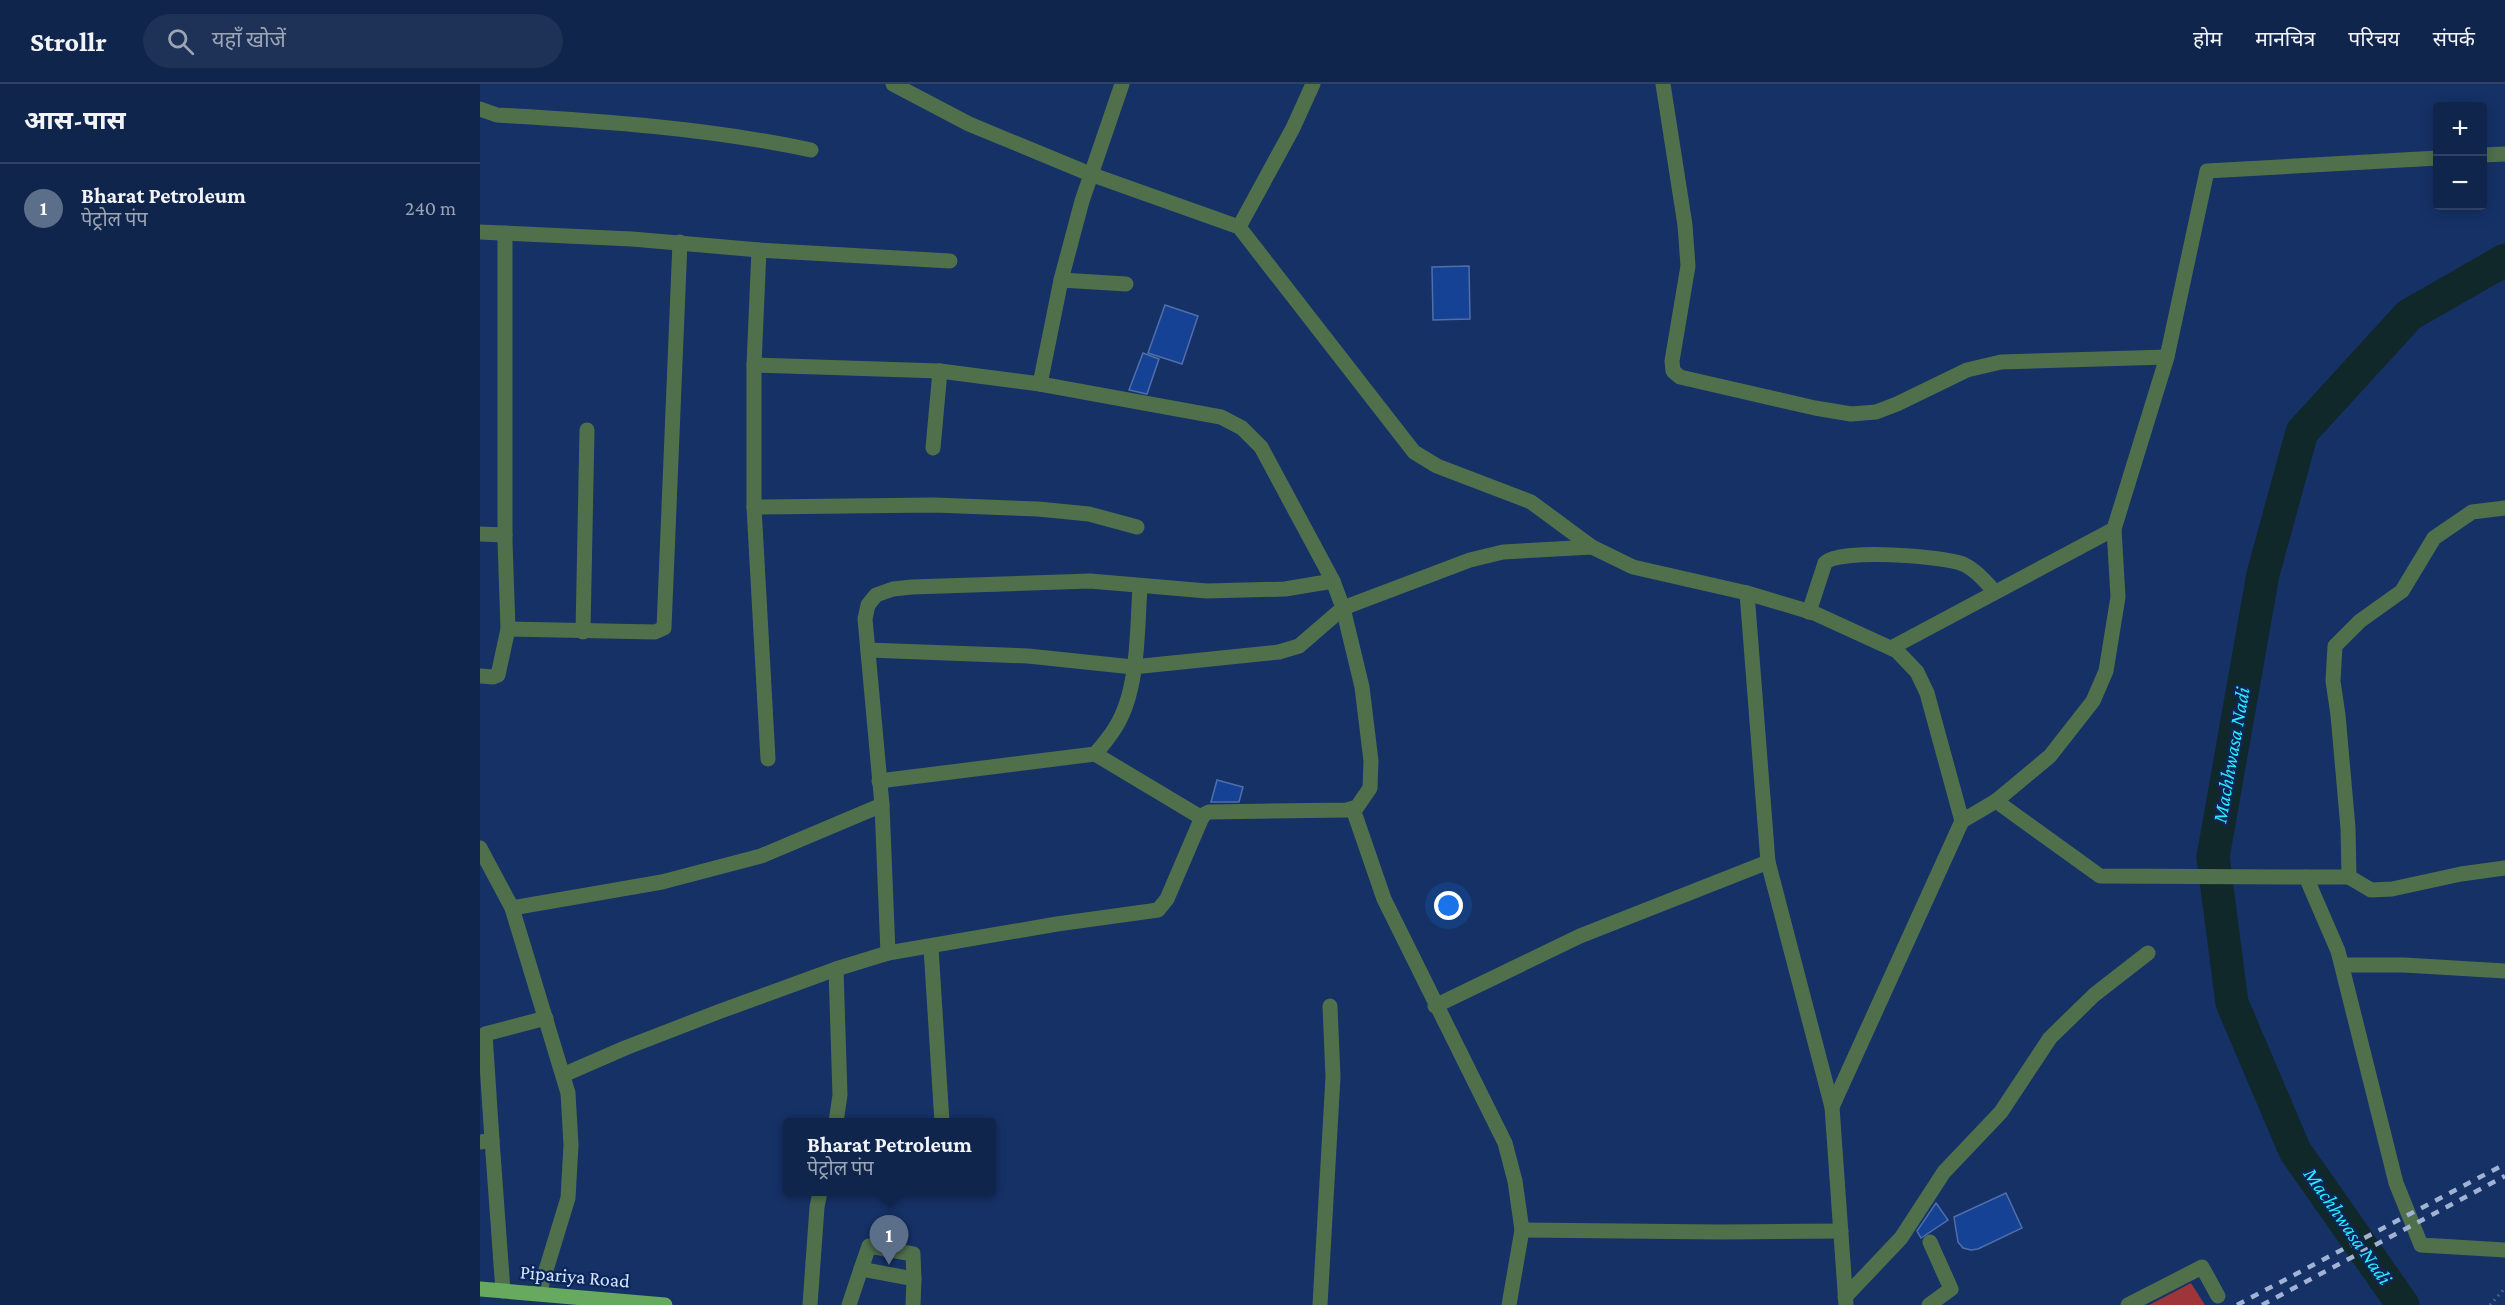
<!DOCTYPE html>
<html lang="hi">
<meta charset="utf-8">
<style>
:root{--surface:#10254c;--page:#1e3156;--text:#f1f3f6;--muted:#9ca5b5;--line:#304264;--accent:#e5ad36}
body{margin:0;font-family:"Crimson Pro","Noto Sans Devanagari",serif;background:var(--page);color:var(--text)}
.controls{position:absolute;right:18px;top:18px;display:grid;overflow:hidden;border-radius:6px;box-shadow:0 3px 15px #0003}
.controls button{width:54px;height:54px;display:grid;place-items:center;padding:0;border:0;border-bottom:2px solid var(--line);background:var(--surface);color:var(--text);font:30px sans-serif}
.you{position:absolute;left:969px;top:822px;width:21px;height:21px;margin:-15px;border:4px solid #fff;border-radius:50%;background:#1a73e8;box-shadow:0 0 0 9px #1a73e833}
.badge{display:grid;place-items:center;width:39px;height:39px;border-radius:50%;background:var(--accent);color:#fff;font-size:20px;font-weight:700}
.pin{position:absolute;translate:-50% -50px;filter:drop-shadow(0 2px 3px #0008)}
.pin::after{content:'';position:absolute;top:32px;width:21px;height:18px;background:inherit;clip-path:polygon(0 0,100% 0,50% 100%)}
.popup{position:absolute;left:303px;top:1034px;width:213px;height:78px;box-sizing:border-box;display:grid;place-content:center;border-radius:6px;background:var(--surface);filter:drop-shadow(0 2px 4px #0005);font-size:20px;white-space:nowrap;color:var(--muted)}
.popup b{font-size:22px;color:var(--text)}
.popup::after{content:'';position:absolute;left:50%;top:100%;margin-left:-12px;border:12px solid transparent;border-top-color:var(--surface)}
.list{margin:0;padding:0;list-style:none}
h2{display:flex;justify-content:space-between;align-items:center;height:78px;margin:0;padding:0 24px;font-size:26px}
h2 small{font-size:20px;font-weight:400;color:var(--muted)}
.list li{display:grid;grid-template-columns:39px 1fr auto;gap:18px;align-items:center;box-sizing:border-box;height:90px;padding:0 24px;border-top:2px solid var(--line)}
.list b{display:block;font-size:22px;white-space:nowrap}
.list p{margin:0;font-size:20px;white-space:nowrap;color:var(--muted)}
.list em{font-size:20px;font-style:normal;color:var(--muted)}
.icon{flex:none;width:33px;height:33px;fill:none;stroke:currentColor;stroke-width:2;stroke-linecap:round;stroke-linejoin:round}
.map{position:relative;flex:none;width:2025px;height:1221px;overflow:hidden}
header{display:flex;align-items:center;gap:36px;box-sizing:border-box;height:84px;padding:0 30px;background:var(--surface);border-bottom:2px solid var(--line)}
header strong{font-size:28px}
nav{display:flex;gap:33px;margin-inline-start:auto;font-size:21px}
.search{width:420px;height:54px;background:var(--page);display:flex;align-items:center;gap:15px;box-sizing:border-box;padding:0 21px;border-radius:33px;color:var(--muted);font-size:22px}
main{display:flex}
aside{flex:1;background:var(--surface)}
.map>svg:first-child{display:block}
</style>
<header>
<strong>Strollr</strong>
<div class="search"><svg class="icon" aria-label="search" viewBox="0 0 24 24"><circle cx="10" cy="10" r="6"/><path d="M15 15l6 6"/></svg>यहाँ खोजें</div>
<nav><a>होम</a><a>मानचित्र</a><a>परिचय</a><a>संपर्क</a></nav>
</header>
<main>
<aside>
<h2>आस-पास<small></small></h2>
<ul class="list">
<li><span class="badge" style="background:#5c6f8a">1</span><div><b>Bharat Petroleum</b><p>पेट्रोल पंप</p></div><em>240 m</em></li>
</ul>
</aside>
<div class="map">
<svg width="2025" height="1221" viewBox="0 0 2025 1221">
<rect width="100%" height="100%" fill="#153166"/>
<path fill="#9d3539" d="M 1711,1199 L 1725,1221 L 1669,1221 Z"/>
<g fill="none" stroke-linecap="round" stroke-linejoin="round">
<path stroke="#11282a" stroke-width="33" d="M 1923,1221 L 1815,1067 L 1752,919 L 1733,773 L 1783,490 L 1822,348 L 1929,231 L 2025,176"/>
</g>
<g fill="#164296" stroke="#4f6fa9" stroke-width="1.5">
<path d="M 989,182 L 990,235 L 953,236 L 952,183 Z"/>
<path d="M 685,221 L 718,232 L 702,280 L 668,269 Z"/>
<path d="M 663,269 L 679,275 L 667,310 L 649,306 Z"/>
<path d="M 737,696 L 763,703 L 759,718 L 731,718 Z"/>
<path d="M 1526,1109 L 1542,1144 L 1498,1165 L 1491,1166 L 1483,1164 L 1478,1158 L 1474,1133 Z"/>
<path d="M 1456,1119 L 1468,1136 L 1441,1154 L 1437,1147 Z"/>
</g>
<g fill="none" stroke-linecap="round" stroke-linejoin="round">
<path stroke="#506895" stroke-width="3" stroke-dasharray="1.5 4.5" stroke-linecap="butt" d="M 2010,1221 L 2025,1204"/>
<g stroke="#50704c" stroke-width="15">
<path d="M 413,0 L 489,40 L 610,90 L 759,143 L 934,368 L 957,382 L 1051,418 L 1112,463 L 1153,483 L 1267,509 L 1334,529 L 1417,567 L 1437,588 L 1447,609 L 1482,737"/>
<path d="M 1183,0 L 1205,141 L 1208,182 L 1192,277 L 1193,287 L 1200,293 L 1335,324 L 1371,330 L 1396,328 L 1417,320 L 1487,286 L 1521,278 L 1687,273"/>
<path d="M 0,25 L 17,31 C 122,37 228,44 331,66"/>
<path d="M 2002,71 L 2025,70"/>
<path d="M 759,143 L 813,44 L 833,0"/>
<path d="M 0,148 L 152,155 L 279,166 L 470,177"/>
<path d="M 279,166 L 274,281 L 274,423 L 288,675"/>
<path d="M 581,196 L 646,200"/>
<path d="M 560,300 L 581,196 L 602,117 L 642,0"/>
<path d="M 453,364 L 460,287"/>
<path d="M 274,423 L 454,421 L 558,425 L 609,430 L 657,443"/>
<path d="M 0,450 L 25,451"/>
<path d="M 1267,509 L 1288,778 L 1352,1023"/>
<path d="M 1329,528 L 1345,479 C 1358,464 1464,472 1483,480 C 1496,486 1506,498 1515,508"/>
<path d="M 28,545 L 175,548 L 184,544 L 200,158"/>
<path d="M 103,548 L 107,346"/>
<path d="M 1411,564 L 1634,445"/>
<path d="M 388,566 L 548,572 L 653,583 L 799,568 L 819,562 L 863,524 L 990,476 L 1023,468 L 1112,463"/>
<path d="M 0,592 L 13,593 L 18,591 L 28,545 L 25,457 L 25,149"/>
<path d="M 615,670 L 722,734"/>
<path d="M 399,697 L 615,670 C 622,662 629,654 635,644 C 659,607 657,546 660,503"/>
<path d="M 1516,717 L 1620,792 L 1826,793 L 1858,867 L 1916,1099 L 1941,1161 L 2025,1166"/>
<path d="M 873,725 L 904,815 L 1025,1059 L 1035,1097 L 1042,1146 L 1029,1221"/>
<path d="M 0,764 L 32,824 L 88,1009 L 91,1061 L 88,1114 L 59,1209"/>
<path d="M 1826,793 L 1869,793 L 1868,744 L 1858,631 L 1853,597 L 1855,562 L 1880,537 L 1922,507 L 1954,454 L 1992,428 L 2025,424"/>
<path d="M 1869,793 L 1891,806 L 1912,805 L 1981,790 L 2025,784"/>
<path d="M 32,824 L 182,798 L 281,772 L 402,721"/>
<path d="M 451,864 L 462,1038"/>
<path d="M 408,869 L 402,721 L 385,535 L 388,521 L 396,511 L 413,505 L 432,503 L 610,497 L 727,507 L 805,505 L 853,497"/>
<path d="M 1862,881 L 1924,881 L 2025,887"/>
<path d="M 955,922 L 1100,852 L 1288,778"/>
<path d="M 83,991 L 145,964 L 238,928 L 356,885 L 408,869 L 577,840 L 678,826 L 687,815 L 723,731 L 729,728 L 867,726 L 877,723 L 890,704 L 891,677 L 882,603 L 863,524 L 853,497 L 781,363 L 762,344 L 741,333 L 560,300 L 460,287 L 274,281"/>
<path d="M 356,1038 L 360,1011 L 356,885"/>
<path d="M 12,1056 L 23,1207"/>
<path d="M 0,1058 L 12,1056 L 5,950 L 66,934"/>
<path d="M 1042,1146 L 1240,1148 L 1361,1147"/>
<path d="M 381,1185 L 389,1162 L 433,1170 L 434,1195"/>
<path d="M 1365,1213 L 1421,1154 L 1464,1088 L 1521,1028 L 1570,954 L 1614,911 L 1668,869"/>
<path d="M 330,1221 L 337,1123 L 340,1108"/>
<path d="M 369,1221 L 381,1185 L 434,1195 L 433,1221"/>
<path d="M 840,1221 L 853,993 L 850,922"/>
<path d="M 1366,1221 L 1352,1023 L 1482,737 L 1516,717 L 1570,672 L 1613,617 L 1626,587 L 1638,513 L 1634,445 L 1687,273 L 1727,87 L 1958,74"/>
<path d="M 1449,1221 L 1471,1205 L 1450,1158"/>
<path d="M 1648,1221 L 1722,1183 L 1738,1212"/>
</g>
<path stroke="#68a960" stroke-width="15" d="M 0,1205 L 185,1221"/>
<g stroke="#a0b3d4" stroke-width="4.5" stroke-dasharray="8 8" stroke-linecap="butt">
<path d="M 1757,1221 L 2025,1080"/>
<path d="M 1782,1221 L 2025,1092"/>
</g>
</g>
<g text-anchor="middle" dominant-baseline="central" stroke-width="4.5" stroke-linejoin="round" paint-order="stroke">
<g font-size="20" fill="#d5e4fe" stroke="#0b265a">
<text transform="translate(95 1192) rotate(5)">Pipariya Road</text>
</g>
<g font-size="21" font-style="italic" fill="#2becf8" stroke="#0b265a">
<text transform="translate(1751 671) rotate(-80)">Machhwasa Nadi</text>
<text transform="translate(1868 1142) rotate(55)">Machhwasa Nadi</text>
</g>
</g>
</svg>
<div class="controls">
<button>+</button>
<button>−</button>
</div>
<div class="you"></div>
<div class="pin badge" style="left:409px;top:1181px;background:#5c6f8a">1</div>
<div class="popup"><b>Bharat Petroleum</b>पेट्रोल पंप</div>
</div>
</main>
